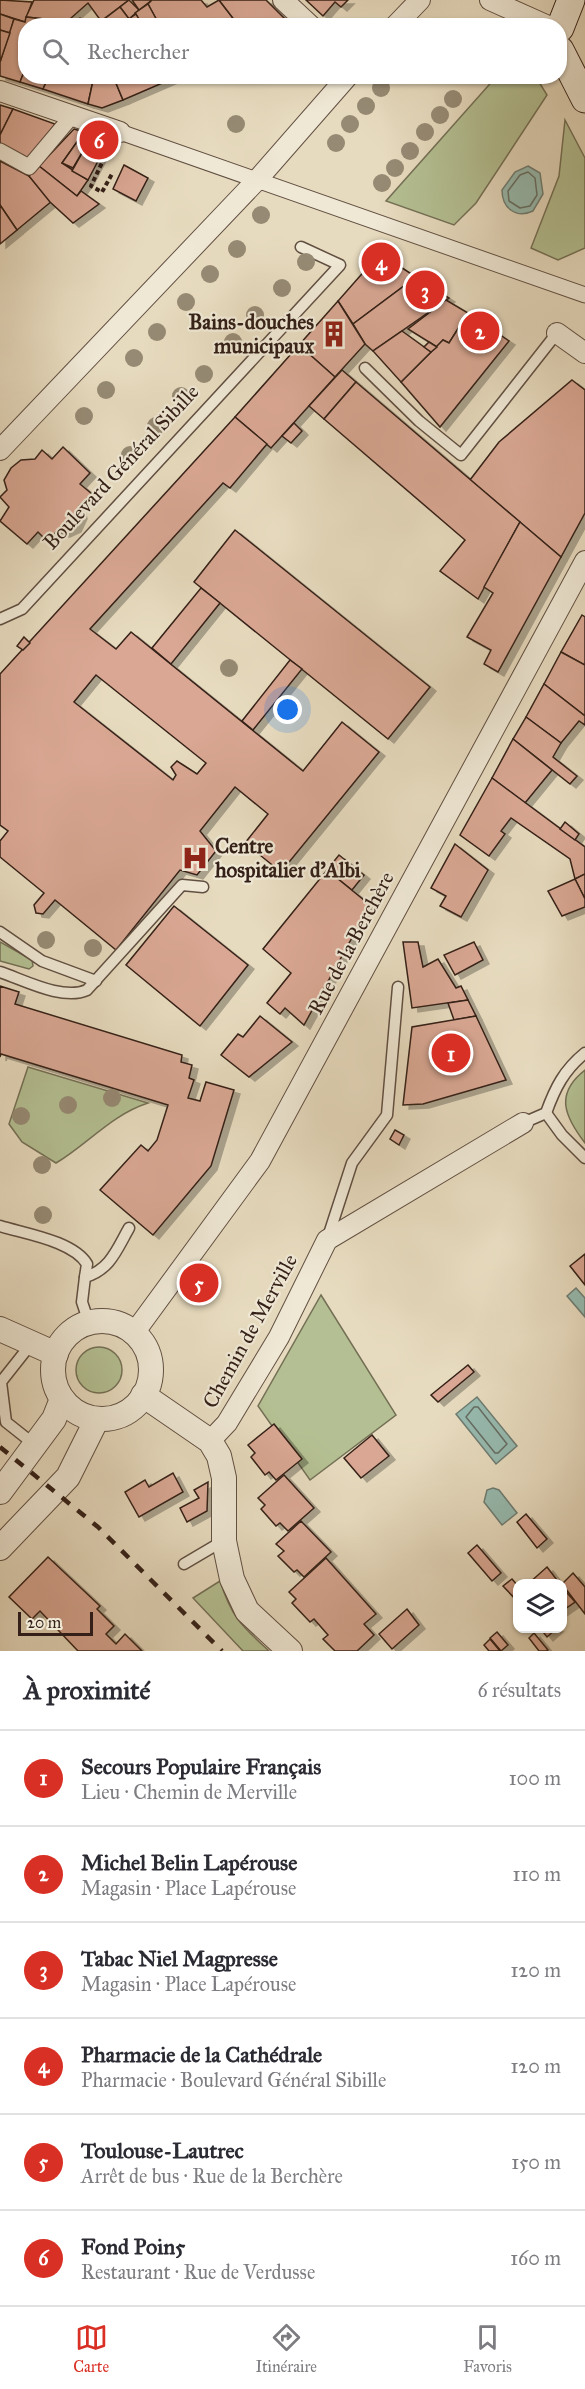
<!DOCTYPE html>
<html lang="fr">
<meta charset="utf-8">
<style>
:root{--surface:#fff;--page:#f2f2f3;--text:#2b2b33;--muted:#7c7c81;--line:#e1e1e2;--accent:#d93025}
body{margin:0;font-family:"IM FELL Great Primer",serif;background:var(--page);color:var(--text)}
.controls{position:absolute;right:18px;bottom:18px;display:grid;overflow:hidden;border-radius:12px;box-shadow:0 2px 4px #0004}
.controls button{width:54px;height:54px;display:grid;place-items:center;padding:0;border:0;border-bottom:2px solid var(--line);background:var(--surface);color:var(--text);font:30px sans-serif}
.scale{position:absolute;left:18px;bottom:15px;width:75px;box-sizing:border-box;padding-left:6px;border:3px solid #342018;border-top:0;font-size:16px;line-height:21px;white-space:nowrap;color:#342018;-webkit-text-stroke:4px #efe8d5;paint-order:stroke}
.you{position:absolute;left:288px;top:710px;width:21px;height:21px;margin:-15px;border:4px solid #fff;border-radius:50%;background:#1a73e8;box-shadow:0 0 0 9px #1a73e833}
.badge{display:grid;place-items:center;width:39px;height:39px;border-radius:50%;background:var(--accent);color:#fff;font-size:20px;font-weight:700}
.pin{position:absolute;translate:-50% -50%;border:3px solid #fff;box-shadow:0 2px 6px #0006}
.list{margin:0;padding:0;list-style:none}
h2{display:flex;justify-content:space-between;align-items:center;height:78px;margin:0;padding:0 24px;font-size:26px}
h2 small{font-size:20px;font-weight:400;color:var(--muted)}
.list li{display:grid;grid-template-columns:39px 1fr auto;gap:18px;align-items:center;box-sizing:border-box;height:96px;padding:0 24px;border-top:2px solid var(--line)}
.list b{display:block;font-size:22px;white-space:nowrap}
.list p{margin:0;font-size:20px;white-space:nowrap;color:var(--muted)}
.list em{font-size:20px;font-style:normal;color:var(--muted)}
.icon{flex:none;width:33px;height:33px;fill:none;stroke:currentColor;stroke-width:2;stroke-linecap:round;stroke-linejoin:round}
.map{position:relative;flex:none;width:585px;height:1651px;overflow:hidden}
.search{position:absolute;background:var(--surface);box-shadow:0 2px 4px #0004;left:18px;right:18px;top:18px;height:66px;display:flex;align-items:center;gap:15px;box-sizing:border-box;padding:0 21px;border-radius:24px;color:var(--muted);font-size:22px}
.sheet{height:654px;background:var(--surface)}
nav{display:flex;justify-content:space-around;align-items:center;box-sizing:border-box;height:84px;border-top:2px solid var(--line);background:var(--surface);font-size:16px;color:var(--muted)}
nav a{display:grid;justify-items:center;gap:3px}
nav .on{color:var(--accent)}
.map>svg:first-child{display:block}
</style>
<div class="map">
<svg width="585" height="1651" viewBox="0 0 585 1651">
<defs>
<filter id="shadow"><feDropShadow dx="6" dy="4" stdDeviation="0" flood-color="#0004"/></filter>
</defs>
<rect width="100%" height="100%" fill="#e7dbbf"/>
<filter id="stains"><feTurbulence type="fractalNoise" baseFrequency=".00333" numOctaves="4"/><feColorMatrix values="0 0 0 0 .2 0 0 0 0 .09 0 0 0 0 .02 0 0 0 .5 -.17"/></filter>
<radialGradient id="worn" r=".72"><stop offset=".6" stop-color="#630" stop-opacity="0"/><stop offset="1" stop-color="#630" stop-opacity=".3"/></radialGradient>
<g fill="#b4c093" stroke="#747056" stroke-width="1.5">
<path d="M 496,77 L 536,77 L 547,95 L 476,203 L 454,225 L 386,201 Z"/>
<path d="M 565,120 L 585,158 L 585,248 L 558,260 L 531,248 L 559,176 Z"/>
<path d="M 0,942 L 32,960 L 33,966 L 29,969 L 0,961 Z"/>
<path d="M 28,1067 L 148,1103 C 111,1115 88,1144 56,1163 L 22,1142 L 9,1124 Z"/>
<path d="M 585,1070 L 585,1143 C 565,1117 554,1094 585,1070 Z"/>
<path d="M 321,1295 L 396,1415 L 310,1480 L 258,1406 Z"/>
<circle cx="99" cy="1370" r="23"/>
<path d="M 220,1581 C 232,1618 241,1625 269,1651 L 243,1651 L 193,1598 Z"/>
</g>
<g fill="#97bbb0" stroke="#6f7d73" stroke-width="1.5">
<path d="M 528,166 L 540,173 L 543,194 L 533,211 C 516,219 502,208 502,190 L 515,172 Z"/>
<path d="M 576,1288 L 585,1298 L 585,1317 L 567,1296 Z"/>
<path d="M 477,1397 L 517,1446 L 496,1464 L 456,1414 Z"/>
<path d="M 493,1488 L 499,1490 L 517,1513 L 502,1525 L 484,1502 L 487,1490 Z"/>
</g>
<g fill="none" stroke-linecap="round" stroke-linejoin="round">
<g stroke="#666e64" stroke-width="1.5">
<path d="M 528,172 L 535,178 L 537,195 L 530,206 L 520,208 L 509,201 L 508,191 L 520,175 Z"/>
<path d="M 474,1407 L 478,1407 L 507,1444 L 498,1453 L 495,1453 L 466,1417 Z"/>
</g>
</g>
<g fill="#d9a793" stroke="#342018" stroke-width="1.5" fill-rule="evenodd" filter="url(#shadow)">
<path d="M 0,0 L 32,2 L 25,22 L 0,14 Z"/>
<path d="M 34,0 L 129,0 L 101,21 L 88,3 L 62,26 L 41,26 L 44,19 L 26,17 Z"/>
<path d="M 129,0 L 139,10 L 129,19 L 120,7 Z"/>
<path d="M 132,0 L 152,0 L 139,10 Z"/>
<path d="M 152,0 L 201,0 L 207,7 L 219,0 L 239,26 L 160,26 L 148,4 Z"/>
<path d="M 219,0 L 266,0 L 292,26 L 239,26 Z"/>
<path d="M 306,0 L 348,0 L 341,7 L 335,2 L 323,16 Z"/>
<path d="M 148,4 L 160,26 L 143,26 L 135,13 Z"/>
<path d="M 120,7 L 129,19 L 136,14 L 143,26 L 107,26 L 103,20 Z"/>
<path d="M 0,14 L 14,19 L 10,33 L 0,30 Z"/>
<path d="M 26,17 L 44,19 L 41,26 L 26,26 L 26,67 L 20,82 L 0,76 L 0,62 L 14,19 L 25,22 Z"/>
<path d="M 0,30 L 10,33 L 0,62 Z"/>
<path d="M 26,67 L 26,76 L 49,76 L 43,89 L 20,82 Z"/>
<path d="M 49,76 L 94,76 L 88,104 L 43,89 Z"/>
<path d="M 94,76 L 113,76 L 123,100 L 102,108 L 88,104 Z"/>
<path d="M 113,76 L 172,76 L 174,78 L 123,100 Z"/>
<path d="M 0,105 L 13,109 L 0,135 Z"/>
<path d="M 13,109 L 55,124 L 29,160 L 0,143 L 0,135 Z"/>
<path d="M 74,129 L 84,132 L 62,163 L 88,180 L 77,196 L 39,166 Z"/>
<path d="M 84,132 L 93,134 L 73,168 L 62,163 Z"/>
<path d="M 93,134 L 109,140 L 88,180 L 72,171 Z"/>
<path d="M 0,161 L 29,176 L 52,201 L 17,230 L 0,205 Z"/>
<path d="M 124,165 L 148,178 L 136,201 L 113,189 Z"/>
<path d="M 39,166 L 77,196 L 81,191 L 99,204 L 73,223 L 50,202 L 29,176 Z"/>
<path d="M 0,205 L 17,230 L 0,244 Z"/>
<path d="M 387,258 L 416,277 L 353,324 L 338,301 L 375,259 Z"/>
<path d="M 416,277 L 449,298 L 373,351 L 365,344 L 353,324 Z"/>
<path d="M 446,300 L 468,313 L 449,343 L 443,340 L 437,347 L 408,329 Z"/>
<path d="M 338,301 L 365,344 L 335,377 L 299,345 Z"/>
<path d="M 468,313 L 509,341 L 440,427 L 401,382 L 443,340 L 449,343 Z"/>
<path d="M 402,331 L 431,352 L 401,382 L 373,351 Z"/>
<path d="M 429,342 L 437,347 L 431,352 L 424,347 Z"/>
<path d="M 299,345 L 335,377 L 271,448 L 235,417 Z"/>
<path d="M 342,370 L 356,382 L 324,419 L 309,406 Z"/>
<path d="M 572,380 L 585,390 L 585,513 L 561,557 L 470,480 L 499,442 Z"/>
<path d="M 356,382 L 520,522 L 478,599 L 440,571 L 465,540 L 324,419 Z"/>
<path d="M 235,417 L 267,444 L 230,488 L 223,483 L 90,629 L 116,649 L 131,632 L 303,771 L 342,722 L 379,752 L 281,872 L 245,843 L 268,814 L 235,787 L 200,831 L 216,851 L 197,875 L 180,870 L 116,950 L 55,900 L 43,914 L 36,913 L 34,905 L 44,893 L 0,857 L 0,841 L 8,831 L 0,825 L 0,674 ZM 96,675 L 206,763 L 197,774 L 177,761 L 171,767 L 176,775 L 173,780 L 74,702 Z"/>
<path d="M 294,423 L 302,431 L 291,443 L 282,436 Z"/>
<path d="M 63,447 L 90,473 L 80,484 L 92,494 L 79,506 L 81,515 L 75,528 L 64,533 L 56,532 L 48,542 L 38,532 L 27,544 L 0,521 L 9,507 L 0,497 L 7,490 L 4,480 L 11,468 L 21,460 L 35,459 L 42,450 L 52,459 Z"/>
<path d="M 520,522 L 561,557 L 498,672 L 484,664 L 491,650 L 467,637 L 493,593 L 484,587 Z"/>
<path d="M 235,530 L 430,687 L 388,739 L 194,582 Z"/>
<path d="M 201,588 L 220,603 L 171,664 L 152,648 Z"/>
<path d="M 582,615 L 585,617 L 585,665 L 561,652 Z"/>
<path d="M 24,637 L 30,643 L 23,650 L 17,646 Z"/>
<path d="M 561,652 L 585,665 L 585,716 L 544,684 Z"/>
<path d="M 290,660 L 302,669 L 253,730 L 242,721 Z"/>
<path d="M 544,684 L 585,716 L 585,725 L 579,721 L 561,743 L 526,717 Z"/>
<path d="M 526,717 L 561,743 L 553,757 L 577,776 L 570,784 L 513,739 Z"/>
<path d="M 513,739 L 552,770 L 525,803 L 492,778 Z"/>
<path d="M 492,778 L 585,847 L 585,874 L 575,879 L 570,859 L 511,818 L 501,831 L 505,834 L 489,856 L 460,835 Z"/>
<path d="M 565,822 L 579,834 L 575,840 L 560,829 Z"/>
<path d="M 455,844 L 488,870 L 461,917 L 440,906 L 446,896 L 431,888 Z"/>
<path d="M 339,855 L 364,875 L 352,890 L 327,870 Z"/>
<path d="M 327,870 L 370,905 L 304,1025 L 285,1008 L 280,1014 L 267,1003 L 291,973 L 263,949 Z"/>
<path d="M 585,874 L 585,899 L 575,879 Z"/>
<path d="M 575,879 L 585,899 L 585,907 L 562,916 L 548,891 Z"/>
<path d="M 174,906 L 248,965 L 200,1026 L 126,965 Z"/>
<path d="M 403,942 L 418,942 L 423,967 L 438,959 L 456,988 L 461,986 L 468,1000 L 412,1008 Z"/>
<path d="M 474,942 L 483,960 L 455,975 L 444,955 Z"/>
<path d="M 0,986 L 19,992 L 15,1004 L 182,1055 L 181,1062 L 192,1065 L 189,1078 L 194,1080 L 188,1098 L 200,1101 L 206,1082 L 234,1090 L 211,1166 L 153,1235 L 100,1190 L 141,1145 L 148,1151 L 157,1140 L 168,1105 L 1,1054 L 0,1057 Z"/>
<path d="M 468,1000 L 476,1016 L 454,1020 L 448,1003 Z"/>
<path d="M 260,1016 L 292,1042 L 249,1077 L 221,1055 L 238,1034 L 243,1037 Z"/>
<path d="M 476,1016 L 506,1080 L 423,1104 L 403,1105 L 412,1027 Z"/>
<path d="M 395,1130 L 404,1135 L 399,1145 L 390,1139 Z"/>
<path d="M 585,1254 L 585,1285 L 570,1266 Z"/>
<path d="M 468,1365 L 474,1372 L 438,1402 L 431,1395 Z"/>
<path d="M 274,1424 L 302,1459 L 276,1480 L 269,1472 L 265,1475 L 251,1457 L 255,1453 L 248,1445 Z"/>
<path d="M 372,1435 L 389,1456 L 361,1478 L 344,1458 Z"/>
<path d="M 173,1473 L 183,1492 L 139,1517 L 125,1492 L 145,1480 L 149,1487 Z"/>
<path d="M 284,1475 L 314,1508 L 288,1531 L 280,1523 L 276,1526 L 261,1509 L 265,1505 L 258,1498 Z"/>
<path d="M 208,1482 L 207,1511 L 187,1522 L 180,1508 L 199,1498 L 194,1490 Z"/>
<path d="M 526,1514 L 547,1539 L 537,1548 L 517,1522 Z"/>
<path d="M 301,1521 L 331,1552 L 304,1577 L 297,1570 L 294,1572 L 278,1556 L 284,1551 L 276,1544 Z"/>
<path d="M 477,1545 L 501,1573 L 492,1581 L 468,1553 Z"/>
<path d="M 48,1557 L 100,1606 L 97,1609 L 114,1626 L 106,1634 L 116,1644 L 125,1634 L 142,1651 L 78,1651 L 40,1611 L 32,1619 L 9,1597 Z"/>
<path d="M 326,1558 L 376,1614 L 364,1624 L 374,1635 L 357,1651 L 335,1651 L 323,1639 L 328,1635 L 314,1619 L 310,1622 L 292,1603 L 296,1599 L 289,1592 Z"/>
<path d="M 547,1567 L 560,1584 L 528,1584 Z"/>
<path d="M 573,1573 L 585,1587 L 585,1614 L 562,1584 Z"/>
<path d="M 512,1579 L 518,1586 L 518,1602 L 503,1586 Z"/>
<path d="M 562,1587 L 575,1602 L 562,1611 Z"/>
<path d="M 407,1609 L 419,1625 L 392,1649 L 379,1634 Z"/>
<path d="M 540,1628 L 557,1628 L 547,1637 Z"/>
<path d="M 497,1632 L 508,1645 L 501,1651 L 490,1638 Z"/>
<path d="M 534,1633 L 548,1650 L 546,1651 L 539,1651 L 529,1638 Z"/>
<path d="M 490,1639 L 500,1651 L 489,1651 L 484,1645 Z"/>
</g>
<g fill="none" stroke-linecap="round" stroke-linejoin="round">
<g stroke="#614f42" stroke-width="13">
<g id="service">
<path d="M 365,368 L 419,421 L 461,455 L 557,333"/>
<path d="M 0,619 L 22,609 L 340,265 L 301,247"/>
<path d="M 0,932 L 42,961 L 96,981"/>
<path d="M 0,972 C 24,980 63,1001 87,990 L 182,885 L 203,887"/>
<path d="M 546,1113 L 562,1135 L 585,1158"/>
<path d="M 523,1123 L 546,1113 C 555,1088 564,1070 585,1053"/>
<path d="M 0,1226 C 26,1234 73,1241 87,1264 L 85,1277 C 110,1270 117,1249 129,1228"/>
<path d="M 328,1237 L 352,1163 L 387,1115 L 398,987"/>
<path d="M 85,1277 L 82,1302 L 89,1323"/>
<path d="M 31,1344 L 1,1382 L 6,1422 L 35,1445"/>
<path d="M 184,1564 L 223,1541"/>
</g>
</g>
<g stroke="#614f42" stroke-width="17">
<g id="pedestrian">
<path d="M 120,132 L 585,295"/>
<path d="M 0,151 L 29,167 L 72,116"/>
</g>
</g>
<g stroke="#614f42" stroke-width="22">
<g id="minor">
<path d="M 283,0 L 311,26"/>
<path d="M 490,0 L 548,26"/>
<path d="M 395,26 L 420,0"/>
<path d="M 0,91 L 120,132"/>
<path d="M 557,333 L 585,353"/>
<path d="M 0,450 L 257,180 L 348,76"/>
<path d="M 134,1333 L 260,1161 L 585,561"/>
<path d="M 210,1441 L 227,1423 L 279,1337 L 327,1240 L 523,1123"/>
</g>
</g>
<g stroke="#614f42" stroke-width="26">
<g id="tertiary">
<circle cx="102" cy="1370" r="49"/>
<path d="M 0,1329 L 56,1354"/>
<path d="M 143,1395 L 210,1441 L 219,1456 L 224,1478 L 224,1541 L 232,1579 L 247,1611 L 290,1651"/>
<path d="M 0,1492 L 54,1419 L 62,1399"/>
<path d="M 0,1548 L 68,1477 L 97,1419"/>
</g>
</g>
<g stroke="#342018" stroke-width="29">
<g id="secondary">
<path d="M 560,28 L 571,0"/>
<path d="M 560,50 L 585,99"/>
</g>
</g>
<g stroke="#342018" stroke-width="4" stroke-dasharray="4.5 3" stroke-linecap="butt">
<path d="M 72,26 L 82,18"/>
<path d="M 108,150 L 91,186 L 102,192 L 112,174"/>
</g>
<use href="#service" stroke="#efe8d5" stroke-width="10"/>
<use href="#pedestrian" stroke="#efe8d5" stroke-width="15"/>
<use href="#minor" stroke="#efe8d5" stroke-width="20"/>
<use href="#tertiary" stroke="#efe8d5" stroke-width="24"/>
<use href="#secondary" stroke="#efe8d5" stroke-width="27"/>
<path stroke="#342018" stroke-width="4.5" stroke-dasharray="10 10" stroke-linecap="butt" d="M 0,1447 L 98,1527 L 222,1651"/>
</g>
<g fill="#968a74">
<circle cx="381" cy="88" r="9"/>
<circle cx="453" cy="99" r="9"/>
<circle cx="366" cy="106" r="9"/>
<circle cx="440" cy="115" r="9"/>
<circle cx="236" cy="124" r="9"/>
<circle cx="350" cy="124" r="9"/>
<circle cx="425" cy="132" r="9"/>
<circle cx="336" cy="143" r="9"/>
<circle cx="410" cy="151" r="9"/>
<circle cx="395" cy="168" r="9"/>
<circle cx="382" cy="183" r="9"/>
<circle cx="261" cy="215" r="9"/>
<circle cx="237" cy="249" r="9"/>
<circle cx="306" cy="262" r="9"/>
<circle cx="210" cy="274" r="9"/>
<circle cx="282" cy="288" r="9"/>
<circle cx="186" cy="302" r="9"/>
<circle cx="255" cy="315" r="9"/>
<circle cx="157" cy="332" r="9"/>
<circle cx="233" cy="342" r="9"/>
<circle cx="134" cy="358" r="9"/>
<circle cx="204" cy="374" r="9"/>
<circle cx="106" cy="390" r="9"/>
<circle cx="181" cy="396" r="9"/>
<circle cx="84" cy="416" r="9"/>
<circle cx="156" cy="426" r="9"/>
<circle cx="130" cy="455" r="9"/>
<circle cx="229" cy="668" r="9"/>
<circle cx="46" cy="940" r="9"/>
<circle cx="93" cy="948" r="9"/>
<circle cx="112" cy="1098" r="9"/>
<circle cx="68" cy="1105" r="9"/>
<circle cx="21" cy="1116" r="9"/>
<circle cx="42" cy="1165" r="9"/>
<circle cx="43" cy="1215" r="9"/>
</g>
<defs>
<g id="building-bare" transform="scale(2.07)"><path d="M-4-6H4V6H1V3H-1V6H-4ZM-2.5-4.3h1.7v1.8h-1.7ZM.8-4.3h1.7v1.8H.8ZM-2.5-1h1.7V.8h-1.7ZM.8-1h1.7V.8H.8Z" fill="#8f2418" stroke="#efe8d5" stroke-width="2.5" paint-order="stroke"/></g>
<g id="hospital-bare" transform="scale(2.07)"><path d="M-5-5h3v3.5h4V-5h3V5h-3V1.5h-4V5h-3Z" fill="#8f2418" stroke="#efe8d5" stroke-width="2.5" paint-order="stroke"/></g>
</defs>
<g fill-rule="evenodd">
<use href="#building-bare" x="334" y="334"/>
<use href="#hospital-bare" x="195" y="858"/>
</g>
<g text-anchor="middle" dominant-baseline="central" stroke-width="4.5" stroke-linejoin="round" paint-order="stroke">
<g font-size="21" font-weight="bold" fill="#342018" stroke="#efe8d5" text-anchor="end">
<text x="314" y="322">Bains-douches<tspan x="314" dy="24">municipaux</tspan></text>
<text x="215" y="846" text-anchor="start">Centre<tspan x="215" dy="24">hospitalier d'Albi</tspan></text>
</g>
<g font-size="21" fill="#342018" stroke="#efe8d5">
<text transform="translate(121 467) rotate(-47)">Boulevard Général Sibille</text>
<text transform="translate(351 943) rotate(-62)">Rue de la Berchère</text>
<text transform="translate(250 1331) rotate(-61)">Chemin de Merville</text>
</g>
</g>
<rect width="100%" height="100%" filter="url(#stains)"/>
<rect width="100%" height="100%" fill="url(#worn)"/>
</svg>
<div class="controls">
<button><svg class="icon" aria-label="layers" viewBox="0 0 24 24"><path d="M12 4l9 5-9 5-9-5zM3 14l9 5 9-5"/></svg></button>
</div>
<div class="scale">20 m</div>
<div class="you"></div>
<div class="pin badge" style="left:451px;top:1053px">1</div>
<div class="pin badge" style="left:480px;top:331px">2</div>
<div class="pin badge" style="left:425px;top:290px">3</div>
<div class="pin badge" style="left:381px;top:262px">4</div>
<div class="pin badge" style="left:199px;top:1283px">5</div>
<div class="pin badge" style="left:99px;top:140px">6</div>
<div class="search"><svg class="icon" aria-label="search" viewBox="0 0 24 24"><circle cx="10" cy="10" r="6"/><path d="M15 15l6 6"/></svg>Rechercher</div>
</div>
<section class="sheet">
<h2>À proximité<small>6 résultats</small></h2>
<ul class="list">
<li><span class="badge">1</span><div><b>Secours Populaire Français</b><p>Lieu · Chemin de Merville</p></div><em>100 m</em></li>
<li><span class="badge">2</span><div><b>Michel Belin Lapérouse</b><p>Magasin · Place Lapérouse</p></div><em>110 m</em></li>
<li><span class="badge">3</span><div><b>Tabac Niel Magpresse</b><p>Magasin · Place Lapérouse</p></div><em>120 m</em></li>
<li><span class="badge">4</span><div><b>Pharmacie de la Cathédrale</b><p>Pharmacie · Boulevard Général Sibille</p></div><em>120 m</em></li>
<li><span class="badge">5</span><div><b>Toulouse-Lautrec</b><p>Arrêt de bus · Rue de la Berchère</p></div><em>150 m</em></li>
<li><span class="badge">6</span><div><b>Fond Poin5</b><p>Restaurant · Rue de Verdusse</p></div><em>160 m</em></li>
</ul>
</section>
<nav>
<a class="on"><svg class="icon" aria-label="map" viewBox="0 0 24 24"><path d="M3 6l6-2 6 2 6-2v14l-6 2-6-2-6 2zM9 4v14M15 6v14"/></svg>Carte</a>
<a><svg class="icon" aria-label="directions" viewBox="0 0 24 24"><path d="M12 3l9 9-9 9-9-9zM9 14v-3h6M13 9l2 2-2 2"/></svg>Itinéraire</a>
<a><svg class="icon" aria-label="saved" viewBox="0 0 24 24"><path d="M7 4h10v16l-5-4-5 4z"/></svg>Favoris</a>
</nav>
